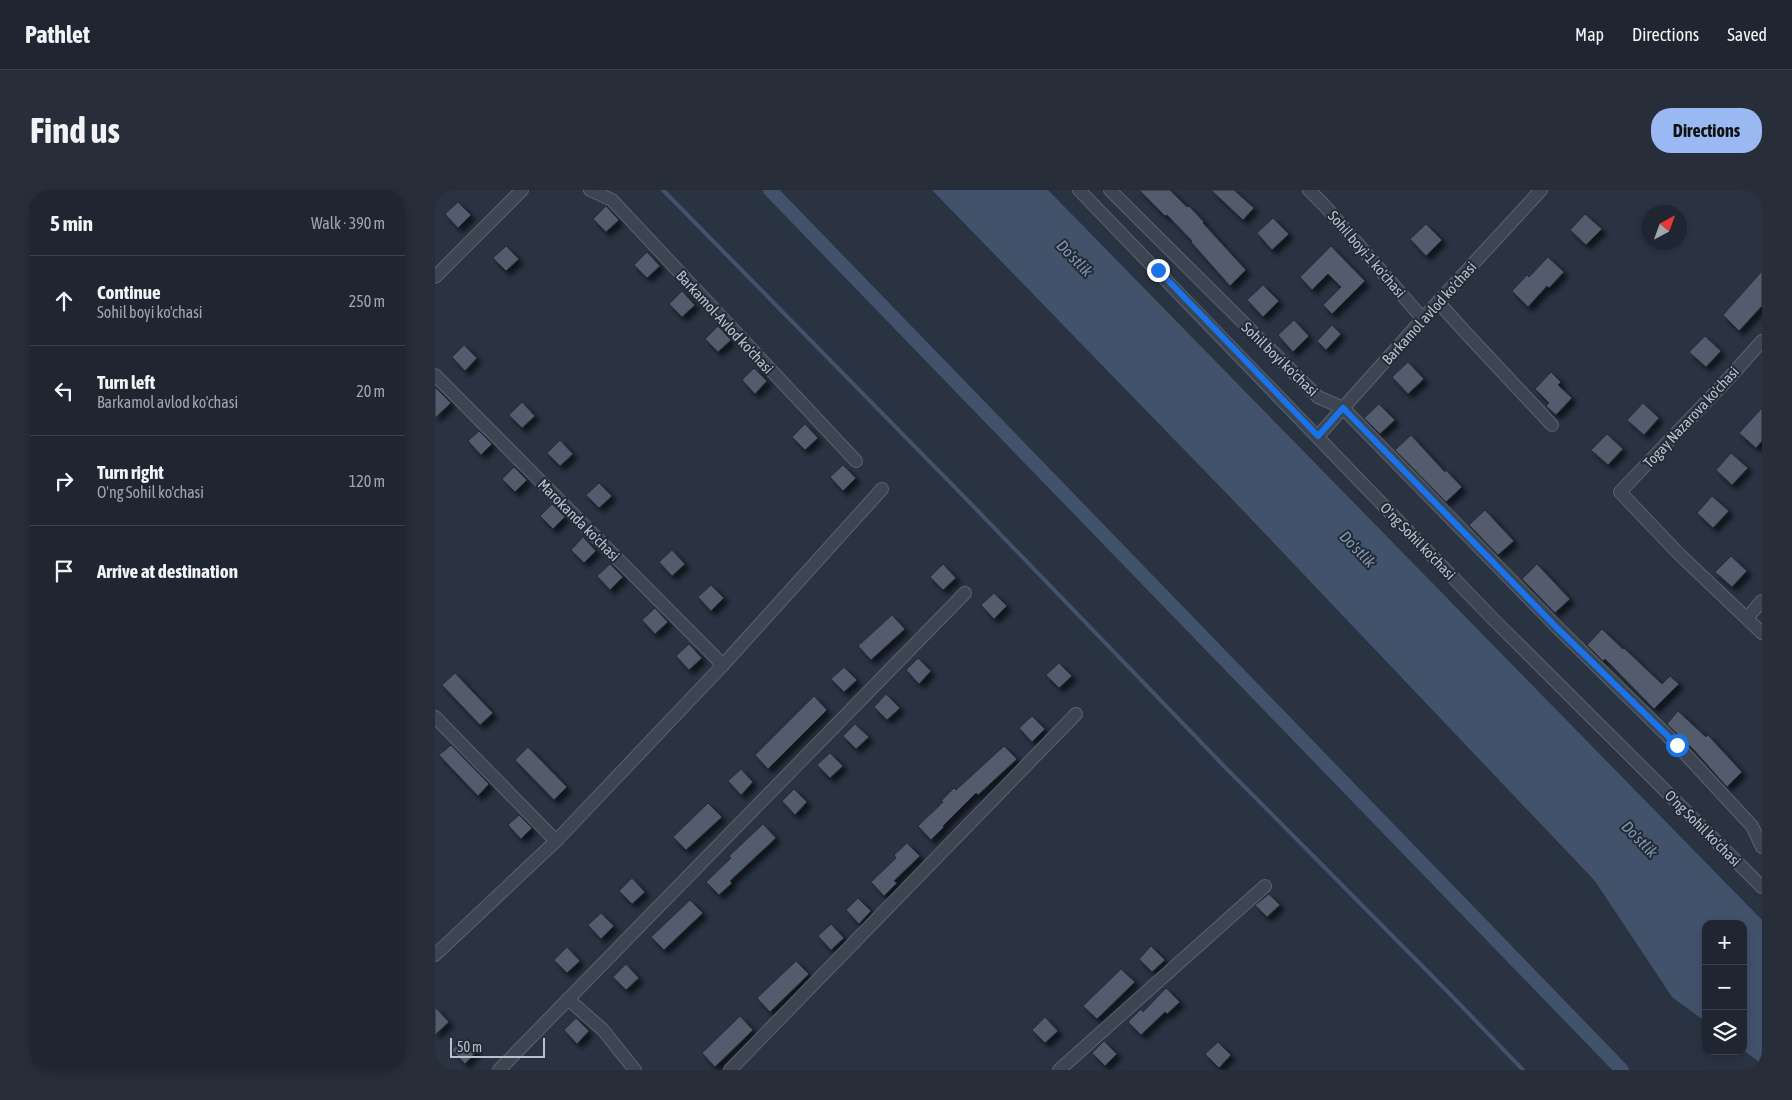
<!DOCTYPE html>
<meta charset="utf-8">
<style>
:root{--surface:#1f2632;--page:#272e3a;--text:#f1f3f6;--muted:#a1a5ac;--line:#3c434d;--accent:#9ab8f1}
body{margin:0;font-family:"Asap Condensed",sans-serif;background:var(--page);color:var(--text)}
.controls{position:absolute;right:15px;bottom:15px;display:grid;overflow:hidden;border-radius:10px;box-shadow:0 2px 8px #0003}
.controls button{width:45px;height:45px;display:grid;place-items:center;padding:0;border:0;border-bottom:1px solid var(--line);background:var(--surface);color:var(--text);font:25px sans-serif}
.compass{position:absolute;left:1207px;top:15px;width:45px;height:45px;border-radius:50%;background:var(--surface);box-shadow:0 2px 8px #0003;rotate:41deg}
.scale{position:absolute;left:15px;bottom:12px;width:95px;box-sizing:border-box;padding-left:5px;border:2px solid #bbc0cb;border-top:0;font-size:14px;line-height:18px;white-space:nowrap;color:#bbc0cb;-webkit-text-stroke:4px #222a37;paint-order:stroke}
.stop{position:absolute;width:15px;height:15px;margin:-11px;border:4px solid #1a73e8;border-radius:50%;background:#fff}
.stop.end{background:#1a73e8;border-color:#fff;box-shadow:0 1px 5px #0008}
.list{margin:0;padding:0;list-style:none}
h2{display:flex;justify-content:space-between;align-items:center;height:65px;margin:0;padding:0 20px;font-size:21px}
h2 small{font-size:16px;font-weight:400;color:var(--muted)}
.list li{display:grid;grid-template-columns:32px 1fr auto;gap:15px;align-items:center;box-sizing:border-box;height:90px;padding:0 20px;border-top:1px solid var(--line)}
.list b{display:block;font-size:19px;white-space:nowrap}
.list p{margin:0;font-size:16px;white-space:nowrap;color:var(--muted)}
.list em{font-size:16px;font-style:normal;color:var(--muted)}
.icon{flex:none;width:28px;height:28px;fill:none;stroke:currentColor;stroke-width:2;stroke-linecap:round;stroke-linejoin:round}
.map{position:relative;flex:none;width:1327px;height:880px;overflow:hidden;border-radius:20px}
header{display:flex;align-items:center;gap:30px;box-sizing:border-box;height:70px;padding:0 25px;background:var(--surface);border-bottom:1px solid var(--line)}
header strong{font-size:24px}
nav{display:flex;gap:28px;margin-inline-start:auto;font-size:18px}
.intro{display:flex;align-items:center;justify-content:space-between;box-sizing:border-box;height:120px;padding:0 30px}
h1{margin:0;font-size:35px}
.button{padding:12px 22px;border-radius:20px;background:var(--accent);color:#111;font-size:18px;font-weight:700}
main{display:flex;gap:30px;padding:0 30px}
aside{flex:1;background:var(--surface);border-radius:20px;box-shadow:0 2px 8px #0003}
.map>svg:first-child{display:block}
</style>
<header>
<strong>Pathlet</strong>
<nav><a>Map</a><a>Directions</a><a>Saved</a></nav>
</header>
<div class="intro"><h1>Find us</h1><a class="button">Directions</a></div>
<main>
<aside>
<h2>5 min<small>Walk · 390 m</small></h2>
<ul class="list">
<li><svg class="icon" aria-label="ahead" viewBox="0 0 24 24"><path d="M12 20V5M6 11l6-6 6 6"/></svg><div><b>Continue</b><p>Sohil boyi ko'chasi</p></div><em>250 m</em></li>
<li><svg class="icon" aria-label="left" viewBox="0 0 24 24"><path d="M17 20v-9H6M10 6l-5 5 5 5"/></svg><div><b>Turn left</b><p>Barkamol avlod ko'chasi</p></div><em>20 m</em></li>
<li><svg class="icon" aria-label="right" viewBox="0 0 24 24"><path d="M7 20v-9h11M14 6l5 5-5 5"/></svg><div><b>Turn right</b><p>O'ng Sohil ko'chasi</p></div><em>120 m</em></li>
<li><svg class="icon" aria-label="arrive" viewBox="0 0 24 24"><path d="M6 21V4h12l-3 4 3 4H6"/></svg><div><b>Arrive at destination</b></div></li>
</ul>
</aside>
<div class="map">
<svg width="1327" height="880" viewBox="0 0 1327 880">
<defs>
<filter id="shadow"><feDropShadow dx="4.5" dy="4.5" stdDeviation="2.5" flood-color="#0009"/></filter>
</defs>
<rect width="100%" height="100%" fill="#293342"/>
<path fill="#42526b" d="M 497,0 L 613,0 L 1327,730 L 1327,874 L 1308,860 L 1308,734 L 1271,734 L 1271,832 L 1237,807 L 1160,691 L 797,309 Z"/>
<g fill="none" stroke-linecap="round" stroke-linejoin="round">
<path stroke="#42526b" stroke-width="4" d="M 228,0 L 542,320 L 786,573 L 1013,802 L 1088,880"/>
<path stroke="#42526b" stroke-width="14" d="M 335,0 L 1187,880"/>
</g>
<g fill="#535c6c" stroke="#242c39" filter="url(#shadow)">
<path d="M 704,0 L 735,0 L 752,17 L 754,16 L 769,32 L 768,33 L 811,80 L 795,96 L 756,52 L 757,51 L 732,25 L 730,26 Z"/>
<path d="M 776,0 L 799,0 L 819,18 L 808,30 Z"/>
<path d="M 23,12 L 36,25 L 23,38 L 10,24 Z"/>
<path d="M 171,16 L 184,30 L 171,42 L 158,29 Z"/>
<path d="M 1150,24 L 1167,39 L 1151,55 L 1135,40 Z"/>
<path d="M 838,28 L 854,44 L 837,60 L 822,43 Z"/>
<path d="M 991,34 L 1007,50 L 991,66 L 975,49 Z"/>
<path d="M 71,56 L 84,69 L 71,81 L 58,68 Z"/>
<path d="M 896,56 L 930,91 L 897,124 L 888,115 L 906,97 L 893,84 L 877,100 L 865,87 Z"/>
<path d="M 212,62 L 225,76 L 212,88 L 199,75 Z"/>
<path d="M 1113,67 L 1129,82 L 1114,98 L 1112,96 L 1093,117 L 1077,101 L 1092,85 L 1094,87 Z"/>
<path d="M 1327,81 L 1327,116 L 1304,141 L 1288,125 Z"/>
<path d="M 828,95 L 844,111 L 828,127 L 812,110 Z"/>
<path d="M 247,101 L 260,115 L 247,127 L 234,114 Z"/>
<path d="M 859,130 L 874,146 L 858,162 L 843,145 Z"/>
<path d="M 897,135 L 906,144 L 891,160 L 882,151 Z"/>
<path d="M 283,136 L 296,150 L 283,162 L 270,149 Z"/>
<path d="M 1270,146 L 1286,161 L 1271,177 L 1254,162 Z"/>
<path d="M 29,155 L 42,168 L 30,181 L 17,167 Z"/>
<path d="M 973,172 L 989,189 L 973,204 L 957,187 Z"/>
<path d="M 319,178 L 332,191 L 320,204 L 307,190 Z"/>
<path d="M 1116,182 L 1126,192 L 1123,195 L 1137,208 L 1121,225 L 1111,216 L 1114,213 L 1100,199 Z"/>
<path d="M 0,197 L 16,213 L 0,228 Z"/>
<path d="M 87,212 L 100,226 L 87,238 L 74,225 Z"/>
<path d="M 1208,213 L 1224,228 L 1209,245 L 1192,230 Z"/>
<path d="M 944,214 L 960,230 L 945,244 L 929,228 Z"/>
<path d="M 1327,218 L 1327,251 L 1321,258 L 1304,243 Z"/>
<path d="M 370,234 L 383,248 L 370,260 L 357,247 Z"/>
<path d="M 44,241 L 57,254 L 46,265 L 33,251 Z"/>
<path d="M 1172,244 L 1188,259 L 1173,275 L 1156,260 Z"/>
<path d="M 976,245 L 1010,282 L 1011,280 L 1027,297 L 1011,312 L 960,260 Z"/>
<path d="M 125,250 L 138,264 L 125,276 L 112,263 Z"/>
<path d="M 1296,263 L 1313,278 L 1297,295 L 1281,280 Z"/>
<path d="M 408,275 L 421,288 L 408,301 L 395,287 Z"/>
<path d="M 79,277 L 92,290 L 80,302 L 67,289 Z"/>
<path d="M 164,293 L 177,306 L 164,318 L 151,305 Z"/>
<path d="M 1277,306 L 1294,321 L 1278,338 L 1262,323 Z"/>
<path d="M 117,314 L 130,327 L 118,339 L 105,326 Z"/>
<path d="M 1050,320 L 1079,351 L 1063,365 L 1034,335 Z"/>
<path d="M 148,347 L 161,361 L 149,373 L 136,360 Z"/>
<path d="M 237,360 L 250,374 L 237,386 L 224,372 Z"/>
<path d="M 1296,366 L 1312,381 L 1297,397 L 1280,382 Z"/>
<path d="M 175,374 L 188,387 L 175,400 L 162,386 Z"/>
<path d="M 508,374 L 521,388 L 508,400 L 495,387 Z"/>
<path d="M 1102,374 L 1135,409 L 1120,423 L 1087,389 Z"/>
<path d="M 276,395 L 289,408 L 276,421 L 263,407 Z"/>
<path d="M 559,403 L 572,416 L 559,429 L 546,415 Z"/>
<path d="M 220,418 L 233,432 L 220,444 L 207,430 Z"/>
<path d="M 457,425 L 470,439 L 436,470 L 423,456 Z"/>
<path d="M 1167,439 L 1188,459 L 1189,458 L 1227,494 L 1235,486 L 1244,494 L 1219,519 L 1170,469 L 1168,471 L 1152,455 Z"/>
<path d="M 254,454 L 267,468 L 254,480 L 241,466 Z"/>
<path d="M 483,468 L 496,481 L 484,494 L 471,480 Z"/>
<path d="M 624,473 L 637,486 L 624,498 L 611,485 Z"/>
<path d="M 409,477 L 422,490 L 409,502 L 396,489 Z"/>
<path d="M 20,483 L 58,523 L 45,535 L 7,495 Z"/>
<path d="M 451,504 L 465,518 L 452,530 L 439,517 Z"/>
<path d="M 379,506 L 392,520 L 333,579 L 320,565 Z"/>
<path d="M 1243,521 L 1271,547 L 1273,545 L 1307,582 L 1292,597 L 1258,559 L 1232,534 Z"/>
<path d="M 597,526 L 610,539 L 597,552 L 584,538 Z"/>
<path d="M 420,534 L 434,547 L 421,559 L 408,546 Z"/>
<path d="M 16,555 L 54,594 L 43,606 L 4,565 Z"/>
<path d="M 569,556 L 582,569 L 543,605 L 541,603 L 508,636 L 509,637 L 496,650 L 483,636 L 508,612 L 506,611 L 519,598 L 521,600 Z"/>
<path d="M 93,557 L 132,597 L 119,610 L 80,570 Z"/>
<path d="M 395,563 L 408,576 L 395,588 L 382,575 Z"/>
<path d="M 306,579 L 318,592 L 306,605 L 293,591 Z"/>
<path d="M 359,599 L 372,612 L 360,625 L 347,611 Z"/>
<path d="M 273,613 L 287,627 L 251,660 L 238,647 Z"/>
<path d="M 84,625 L 97,638 L 86,649 L 73,635 Z"/>
<path d="M 328,634 L 341,648 L 295,691 L 297,693 L 284,705 L 271,692 L 296,668 L 294,666 Z"/>
<path d="M 472,653 L 485,666 L 459,691 L 462,693 L 449,706 L 436,692 L 461,668 L 459,665 Z"/>
<path d="M 197,688 L 210,702 L 197,714 L 184,701 Z"/>
<path d="M 834,704 L 845,715 L 832,727 L 820,715 Z"/>
<path d="M 423,708 L 436,721 L 424,734 L 411,720 Z"/>
<path d="M 255,710 L 268,723 L 229,760 L 216,747 Z"/>
<path d="M 166,723 L 179,736 L 166,749 L 153,735 Z"/>
<path d="M 396,734 L 409,748 L 396,760 L 383,746 Z"/>
<path d="M 716,756 L 730,770 L 717,782 L 704,769 Z"/>
<path d="M 132,757 L 145,771 L 132,783 L 119,770 Z"/>
<path d="M 361,771 L 374,784 L 335,822 L 322,808 Z"/>
<path d="M 191,774 L 204,788 L 191,800 L 178,787 Z"/>
<path d="M 686,779 L 700,792 L 662,829 L 648,816 Z"/>
<path d="M 731,798 L 745,812 L 732,824 L 730,822 L 706,845 L 693,832 L 706,819 L 708,822 Z"/>
<path d="M 0,817 L 14,832 L 0,845 Z"/>
<path d="M 305,826 L 318,840 L 280,877 L 267,863 Z"/>
<path d="M 610,827 L 623,841 L 610,853 L 597,840 Z"/>
<path d="M 141,828 L 154,841 L 142,854 L 129,840 Z"/>
<path d="M 29,848 L 42,861 L 30,874 L 17,860 Z"/>
<path d="M 669,851 L 682,864 L 670,876 L 657,863 Z"/>
<path d="M 783,852 L 796,865 L 784,878 L 770,864 Z"/>
</g>
<g fill="none" stroke-linecap="round" stroke-linejoin="round">
<g stroke="#5c636f" stroke-width="14">
<g id="street">
<path d="M 155,0 L 177,10 L 421,271"/>
<path d="M 644,0 L 1059,430 L 1327,697"/>
<path d="M 675,0 L 883,207 L 908,218 L 1123,438 L 1242,555 L 1317,636 L 1327,657"/>
<path d="M 874,0 L 889,15 L 988,129"/>
<path d="M 0,87 L 87,0"/>
<path d="M 1003,112 L 1032,144 L 1117,235"/>
<path d="M 1327,151 L 1295,187 L 1185,302 L 1244,364 L 1327,443"/>
<path d="M 0,185 L 288,475"/>
<path d="M 883,246 L 1003,112 L 1106,0"/>
<path d="M 1312,428 L 1327,411"/>
<path d="M 0,527 L 121,651"/>
<path d="M 0,765 L 121,651 L 288,475 L 447,299"/>
<path d="M 133,809 L 168,840 L 200,880"/>
<path d="M 64,880 L 530,403"/>
<path d="M 295,880 L 641,524"/>
<path d="M 624,880 L 830,696"/>
</g>
</g>
<use href="#street" stroke="#3d4552" stroke-width="12"/>
</g>
<g fill="none" stroke-linecap="round" stroke-linejoin="round">
<path stroke="#1a73e8" stroke-width="6" d="M 723,80 L 883,246 L 908,218 L 1122,438 L 1242,555"/>
</g>
<g text-anchor="middle" dominant-baseline="central" stroke-width="4" stroke-linejoin="round" paint-order="stroke">
<g font-size="15" fill="#bbc0cb" stroke="#222a37">
<text transform="translate(932 64) rotate(49)">Sohil boyi-1 ko'chasi</text>
<text transform="translate(994 123) rotate(-48)">Barkamol avlod ko'chasi</text>
<text transform="translate(290 132) rotate(47)">Barkamol-Avlod ko'chasi</text>
<text transform="translate(845 169) rotate(44)">Sohil boyi ko'chasi</text>
<text transform="translate(1256 227) rotate(-47)">Togay Nazarova ko'chasi</text>
<text transform="translate(144 330) rotate(45)">Marokanda ko'chasi</text>
<text transform="translate(983 351) rotate(46)">O'ng Sohil ko'chasi</text>
<text transform="translate(1268 638) rotate(45)">O'ng Sohil ko'chasi</text>
</g>
<g font-size="16" font-style="italic" fill="#8596b0" stroke="#222a37">
<text transform="translate(640 68) rotate(46)">Do'stlik</text>
<text transform="translate(923 359) rotate(46)">Do'stlik</text>
<text transform="translate(1205 649) rotate(46)">Do'stlik</text>
</g>
</g>
</svg>
<div class="controls">
<button>+</button>
<button>−</button>
<button><svg class="icon" aria-label="layers" viewBox="0 0 24 24"><path d="M12 4l9 5-9 5-9-5zM3 14l9 5 9-5"/></svg></button>
</div>
<svg class="compass" viewBox="-18 -18 36 36"><path d="M0-13l5 13h-10z" fill="#e53935"/><path d="M0 13l5-13h-10z" fill="#a1a5ac"/></svg>
<div class="scale">50 m</div>
<div class="stop" style="left:1242px;top:555px"></div>
<div class="stop end" style="left:723px;top:80px"></div>
</div>
</main>
